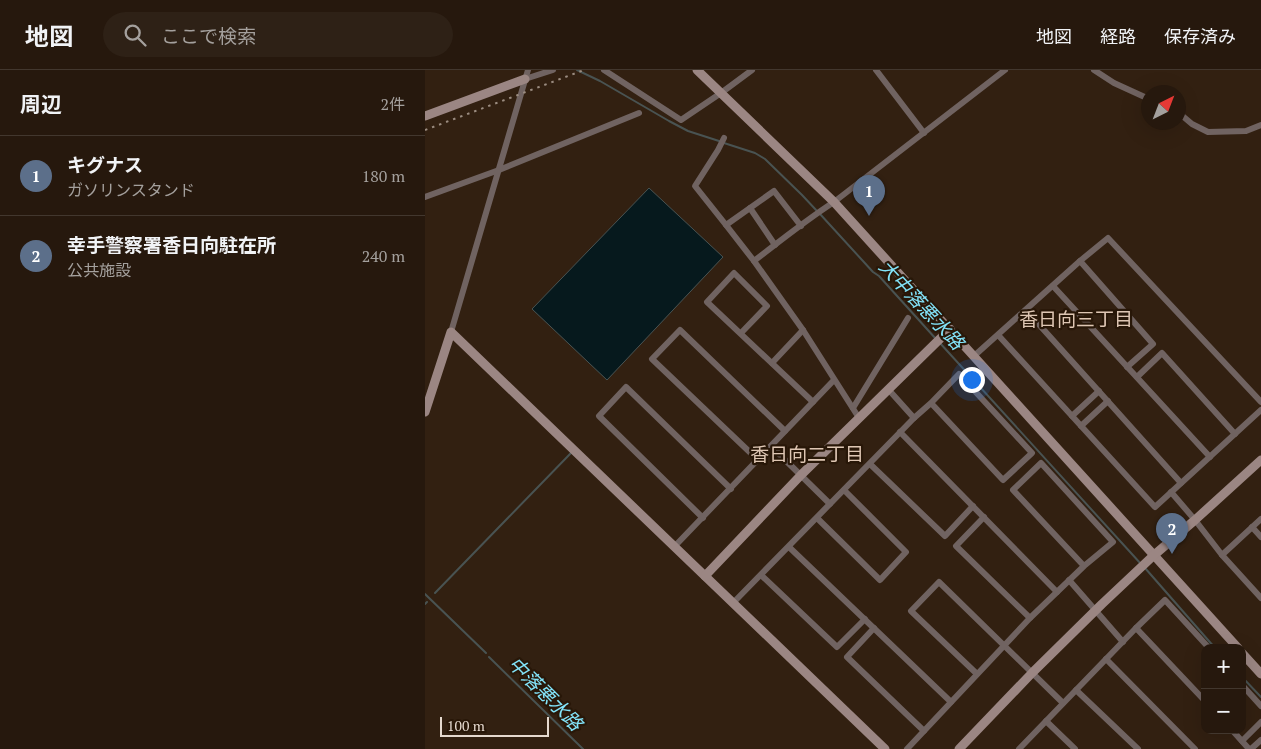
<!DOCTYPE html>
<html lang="ja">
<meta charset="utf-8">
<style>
:root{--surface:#26180d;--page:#2e2116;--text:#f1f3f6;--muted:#a4a09d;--line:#42372e;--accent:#c1bd40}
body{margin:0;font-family:"PT Serif","Noto Sans JP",serif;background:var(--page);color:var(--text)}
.controls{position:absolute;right:15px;bottom:15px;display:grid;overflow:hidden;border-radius:10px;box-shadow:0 5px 20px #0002}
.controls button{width:45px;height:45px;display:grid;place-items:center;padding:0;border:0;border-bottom:1px solid var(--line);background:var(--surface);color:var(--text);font:25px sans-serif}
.compass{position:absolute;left:716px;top:15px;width:45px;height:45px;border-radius:50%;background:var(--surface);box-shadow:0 5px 20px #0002;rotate:42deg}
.scale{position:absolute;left:15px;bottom:12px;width:109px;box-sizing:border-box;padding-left:5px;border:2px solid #e5d9cf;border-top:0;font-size:14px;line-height:18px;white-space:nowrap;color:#e5d9cf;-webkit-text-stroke:4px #281708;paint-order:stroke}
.you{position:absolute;left:546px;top:309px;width:18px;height:18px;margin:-12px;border:4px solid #fff;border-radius:50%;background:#1a73e8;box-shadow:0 0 0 8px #1a73e833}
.badge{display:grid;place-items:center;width:32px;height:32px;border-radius:50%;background:var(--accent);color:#fff;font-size:16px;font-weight:700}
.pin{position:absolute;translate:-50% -41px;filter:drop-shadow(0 1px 2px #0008)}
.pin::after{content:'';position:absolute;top:26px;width:18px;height:15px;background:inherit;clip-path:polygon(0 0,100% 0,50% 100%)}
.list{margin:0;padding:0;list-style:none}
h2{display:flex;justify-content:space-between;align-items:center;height:65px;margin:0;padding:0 20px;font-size:21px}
h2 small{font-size:16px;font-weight:400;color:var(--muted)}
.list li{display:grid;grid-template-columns:32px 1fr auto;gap:15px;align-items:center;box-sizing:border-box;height:80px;padding:0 20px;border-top:1px solid var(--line)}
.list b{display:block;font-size:19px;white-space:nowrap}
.list p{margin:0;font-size:16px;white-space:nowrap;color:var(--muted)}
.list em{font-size:16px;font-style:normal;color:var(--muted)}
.icon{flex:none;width:28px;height:28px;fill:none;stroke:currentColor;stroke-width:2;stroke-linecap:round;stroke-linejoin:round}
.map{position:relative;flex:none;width:836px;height:679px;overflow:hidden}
header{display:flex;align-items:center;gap:30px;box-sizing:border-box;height:70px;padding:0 25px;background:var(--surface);border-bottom:1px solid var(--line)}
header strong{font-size:24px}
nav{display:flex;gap:28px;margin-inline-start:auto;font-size:18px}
.search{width:350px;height:45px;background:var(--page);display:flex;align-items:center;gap:12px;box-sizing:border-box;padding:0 18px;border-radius:28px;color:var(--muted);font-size:19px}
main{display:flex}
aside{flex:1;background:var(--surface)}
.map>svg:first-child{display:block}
</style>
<header>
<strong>地図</strong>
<div class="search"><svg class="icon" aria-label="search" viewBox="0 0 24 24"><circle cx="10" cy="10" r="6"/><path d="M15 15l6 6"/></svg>ここで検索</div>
<nav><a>地図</a><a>経路</a><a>保存済み</a></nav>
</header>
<main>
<aside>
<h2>周辺<small>2件</small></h2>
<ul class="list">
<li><span class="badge" style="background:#5c6f8a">1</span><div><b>キグナス</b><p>ガソリンスタンド</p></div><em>180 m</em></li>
<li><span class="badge" style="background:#5c6f8a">2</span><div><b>幸手警察署香日向駐在所</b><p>公共施設</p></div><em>240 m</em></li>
</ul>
</aside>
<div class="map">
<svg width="836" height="679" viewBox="0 0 836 679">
<rect width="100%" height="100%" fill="#322011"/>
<path fill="#06191d" stroke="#495352" d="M 224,118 L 298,187 L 182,310 L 107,239 Z"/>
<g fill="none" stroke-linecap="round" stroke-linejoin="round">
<g stroke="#495352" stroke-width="2">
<path d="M 152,0 L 175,11 L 244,51 L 263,61 L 294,71"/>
<path d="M 299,73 L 330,83 L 340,89 L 377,125 L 392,141"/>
<path d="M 395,144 L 448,202 L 454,206 L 511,269"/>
<path d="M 514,272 L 716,494"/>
<path d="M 720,498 L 790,578"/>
<path d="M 10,523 L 146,383"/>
<path d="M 0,524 L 61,583"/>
<path d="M 0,534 L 2,532"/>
<path d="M 64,587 L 158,679"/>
<path d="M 817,607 L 836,627"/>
</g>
<g stroke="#706361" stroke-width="6">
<path d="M 179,0 L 256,50 L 296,23 L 327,0"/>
<path d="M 451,0 L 499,63"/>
<path d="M 669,0 L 689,13 L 724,29"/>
<path d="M 100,9 L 128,0"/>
<path d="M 754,43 L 767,54 L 783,62 L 821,61 L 836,55"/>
<path d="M 299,68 L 293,80 L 270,116 L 301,155"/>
<path d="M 0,127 L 74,100 L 214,43"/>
<path d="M 325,138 L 350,175"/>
<path d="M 376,156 L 349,121 L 301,155 L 329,191 C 355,171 381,150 409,132 L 580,0"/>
<path d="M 329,191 L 378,260 L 434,348"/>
<path d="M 655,191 L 728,274 L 702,297"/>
<path d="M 628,216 L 785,387"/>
<path d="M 601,240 L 756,413"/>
<path d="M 26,262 L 103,0"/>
<path d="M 316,263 L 342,236 L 309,203 L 282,232 L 388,332"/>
<path d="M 574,266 L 730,437 L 836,340"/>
<path d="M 549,286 L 655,191 L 683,168 L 836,332"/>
<path d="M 347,293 L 378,260"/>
<path d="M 712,307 L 737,283 L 810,364"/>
<path d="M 463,319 L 489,348"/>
<path d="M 428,338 L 483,248"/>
<path d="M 647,346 L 674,321"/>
<path d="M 656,356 L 683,331"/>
<path d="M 475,362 L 632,522"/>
<path d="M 346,376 L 405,434"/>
<path d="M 333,390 L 227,289 L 255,260 L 360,361"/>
<path d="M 445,394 L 520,466 L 548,436"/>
<path d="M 746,422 L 770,450 L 797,485 L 836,528"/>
<path d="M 559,447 L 531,476 L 605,548"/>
<path d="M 278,448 L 174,346 L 201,317 L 306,419"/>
<path d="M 392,448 L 455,510 L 481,482 L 419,420"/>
<path d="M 827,457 L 836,467"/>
<path d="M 249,477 L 409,310"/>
<path d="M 364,477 L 526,632"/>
<path d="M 797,485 L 836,449"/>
<path d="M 336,505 L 412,577 L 440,549"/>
<path d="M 644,510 L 698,572"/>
<path d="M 308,533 L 489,348 L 506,333 L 534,304 L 607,383 L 578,410 L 506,333"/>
<path d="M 449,558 L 422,587 L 499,661"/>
<path d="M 711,558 L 780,631"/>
<path d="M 681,589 L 770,679"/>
<path d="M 552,604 L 486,541 L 514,512 L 638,633"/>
<path d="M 817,615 L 836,636"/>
<path d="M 651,620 L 713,679"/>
<path d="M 621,651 L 650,679"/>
<path d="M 807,660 L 824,679"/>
<path d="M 817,671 L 836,652"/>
<path d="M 482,679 L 605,548 L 659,496 L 588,420 L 616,393 L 688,472 L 659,496"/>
<path d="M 594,679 L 711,558 L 740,530 L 784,578"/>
<path d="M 826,679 L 836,670"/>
</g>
<g stroke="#9b8683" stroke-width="9">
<path d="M 272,0 L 409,132 L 813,578"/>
<path d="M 0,46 L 100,9"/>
<path d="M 0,342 L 26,262 L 460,679"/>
<path d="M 280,506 L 376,405 L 525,259"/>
<path d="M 817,583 L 836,604"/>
<path d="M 534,679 L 607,603 L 677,534 L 728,486 L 770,450 L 836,390"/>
</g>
<path stroke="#9b8c80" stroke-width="2" stroke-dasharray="2.5 5" stroke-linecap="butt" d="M 0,60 L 159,0"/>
</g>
<g text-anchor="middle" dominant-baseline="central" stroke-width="4.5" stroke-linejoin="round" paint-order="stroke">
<g font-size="19" font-style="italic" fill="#83e4fa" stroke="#281708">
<text transform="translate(497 234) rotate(47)">大中落悪水路</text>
<text transform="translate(121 623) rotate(45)">中落悪水路</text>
</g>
<g font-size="19" fill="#dec6b3" stroke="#281708">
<text x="651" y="248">香日向三丁目</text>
<text x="382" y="383">香日向二丁目</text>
</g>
</g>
</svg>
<div class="controls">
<button>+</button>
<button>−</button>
</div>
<svg class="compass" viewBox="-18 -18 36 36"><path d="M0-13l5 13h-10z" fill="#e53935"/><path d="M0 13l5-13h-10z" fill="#a4a09d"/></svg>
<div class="scale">100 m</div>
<div class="you"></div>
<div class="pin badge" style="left:444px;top:146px;background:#5c6f8a">1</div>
<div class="pin badge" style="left:747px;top:484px;background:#5c6f8a">2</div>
</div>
</main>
